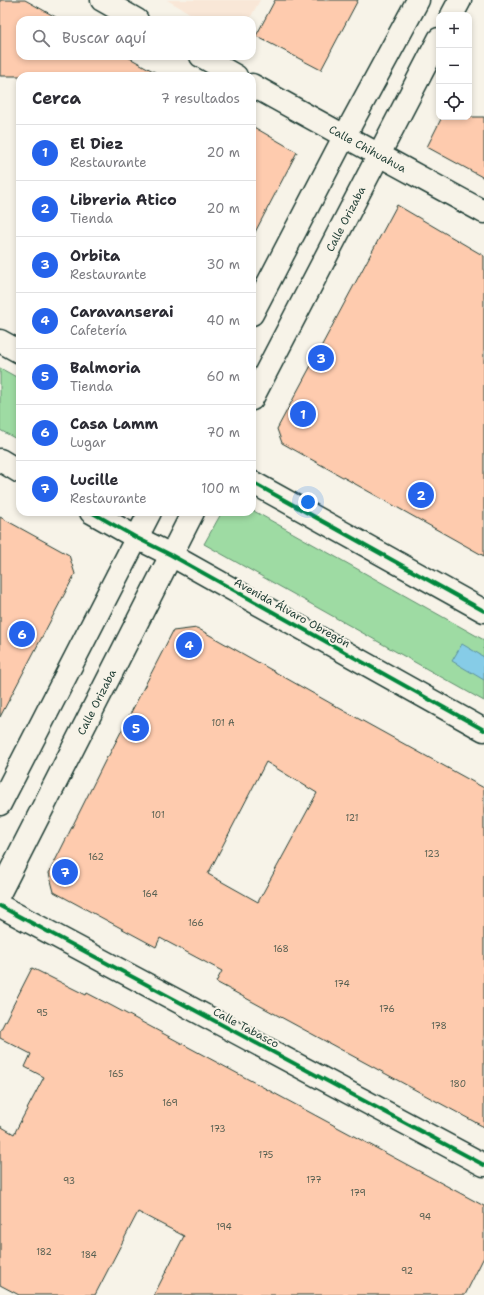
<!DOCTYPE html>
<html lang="es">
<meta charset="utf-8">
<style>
:root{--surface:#fff;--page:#f7f7f7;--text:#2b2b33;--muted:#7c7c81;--line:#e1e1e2;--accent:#2563eb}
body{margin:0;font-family:"Shantell Sans",sans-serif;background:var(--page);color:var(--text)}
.controls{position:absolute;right:12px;top:12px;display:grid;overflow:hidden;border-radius:8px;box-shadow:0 2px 6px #0003}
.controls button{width:36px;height:36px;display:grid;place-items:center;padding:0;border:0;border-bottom:1px solid var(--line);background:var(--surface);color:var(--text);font:20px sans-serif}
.you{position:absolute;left:308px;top:502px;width:14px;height:14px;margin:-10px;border:3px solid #fff;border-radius:50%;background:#1a73e8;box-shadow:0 0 0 6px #1a73e833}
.badge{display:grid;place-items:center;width:26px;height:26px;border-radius:50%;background:var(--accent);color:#fff;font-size:13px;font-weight:700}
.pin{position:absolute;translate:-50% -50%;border:2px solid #fff;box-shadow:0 1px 4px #0006}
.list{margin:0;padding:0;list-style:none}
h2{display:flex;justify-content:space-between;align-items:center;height:52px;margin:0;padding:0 16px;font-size:17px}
h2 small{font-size:13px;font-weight:400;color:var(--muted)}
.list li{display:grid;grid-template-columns:26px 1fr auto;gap:12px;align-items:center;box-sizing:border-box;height:56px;padding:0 16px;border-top:1px solid var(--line)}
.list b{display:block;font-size:15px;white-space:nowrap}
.list p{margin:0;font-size:13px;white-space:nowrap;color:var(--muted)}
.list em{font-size:13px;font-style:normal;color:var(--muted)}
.icon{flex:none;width:22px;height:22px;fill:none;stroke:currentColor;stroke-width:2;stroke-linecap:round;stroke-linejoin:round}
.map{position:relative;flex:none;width:484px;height:1295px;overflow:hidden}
.search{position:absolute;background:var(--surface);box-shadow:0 2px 6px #0003;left:16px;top:16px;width:240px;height:44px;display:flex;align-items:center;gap:10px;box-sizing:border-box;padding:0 14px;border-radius:12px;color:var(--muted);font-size:15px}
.panel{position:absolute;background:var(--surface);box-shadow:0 2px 6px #0003;left:16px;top:72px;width:240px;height:444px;border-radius:12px}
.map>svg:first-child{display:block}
</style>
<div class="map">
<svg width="484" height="1295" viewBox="0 0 484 1295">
<rect width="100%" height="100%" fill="#f7f3e8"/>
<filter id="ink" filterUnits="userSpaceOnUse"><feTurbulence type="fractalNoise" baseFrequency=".025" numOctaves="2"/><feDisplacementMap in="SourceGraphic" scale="8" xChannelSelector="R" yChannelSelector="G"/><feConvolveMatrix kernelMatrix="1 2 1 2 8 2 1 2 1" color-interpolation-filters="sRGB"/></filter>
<g filter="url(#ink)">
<path fill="#f9e7d7" d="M 167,0 L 260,0 L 249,20 L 202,20 Z"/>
<g fill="#9edba3" stroke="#5e8c6c">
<path d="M 0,368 L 20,379 L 20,441 L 0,430 Z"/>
<path d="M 252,510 L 484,640 L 484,701 L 204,544 L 222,512 L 252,512 Z"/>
</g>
<path fill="#86cce7" stroke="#5d939f" d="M 462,644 L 484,657 L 484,680 L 452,661 Z"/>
<g fill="#fecbae" stroke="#1f3d34" fill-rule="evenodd">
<path d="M 0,0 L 25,0 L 61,20 L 20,20 L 20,56 L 126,56 L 162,76 L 0,76 Z"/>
<path d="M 275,0 L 358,0 L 321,70 L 256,36 Z"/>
<path d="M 442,117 L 484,117 L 484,178 L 427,147 Z"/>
<path d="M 252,126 L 297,152 L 252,238 Z"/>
<path d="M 397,205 L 484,256 L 484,556 L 282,443 L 277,429 Z"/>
<path d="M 0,517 L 69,555 L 75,574 L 0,717 Z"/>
<path d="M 197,628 L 339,708 L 484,788 L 484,1127 L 216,982 L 222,971 L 160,938 L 156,947 L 54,892 L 49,873 L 107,757 L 108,757 L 173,631 ZM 266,762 L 317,793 L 258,902 L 208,874 Z"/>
<path d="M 32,968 L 86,995 L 87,993 L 112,1006 L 484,1206 L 484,1257 L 465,1295 L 154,1295 L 184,1236 L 138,1212 L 95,1295 L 19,1295 L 0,1285 L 0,1126 L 14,1134 L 44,1077 L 25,1067 L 31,1054 L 0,1038 L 0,1031 Z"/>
</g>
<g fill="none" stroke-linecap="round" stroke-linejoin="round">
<g stroke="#1f3d34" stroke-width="25">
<g id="minor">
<path d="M 102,0 L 137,20"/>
<path d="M 201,56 L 236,76"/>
<path id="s1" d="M 252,85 C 329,128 407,170 484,212"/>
<path d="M 0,906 L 484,1165"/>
</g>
</g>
<g stroke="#1f3d34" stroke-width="25">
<g id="tertiary">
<path d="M 452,15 L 460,0"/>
<path d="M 252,314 L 344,137 L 418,0"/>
<path id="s2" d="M 252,399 L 439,39"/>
<path d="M 0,804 L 150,512"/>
<path id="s3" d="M 0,892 L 193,512"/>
</g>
</g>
<g stroke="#1f3d34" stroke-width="25">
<g id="secondary">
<path d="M 0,341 L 20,352"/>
<path d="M 0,460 L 20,472"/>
<path d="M 252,482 L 484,611"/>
<path d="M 91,512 L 137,538 L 171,555 L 484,730"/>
</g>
</g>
<use href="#minor" stroke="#f7f3e8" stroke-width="22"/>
<use href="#tertiary" stroke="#f7f3e8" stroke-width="22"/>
<use href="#secondary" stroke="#f7f3e8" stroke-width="22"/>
<g stroke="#f7f3e8" stroke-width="6">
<g id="cycleway">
<path d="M 252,482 L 484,611"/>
<path d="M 91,512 L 137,538 L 171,555 L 484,730"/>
<path d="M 0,906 L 484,1165"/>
</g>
</g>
<use href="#cycleway" stroke="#00873e" stroke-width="4"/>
</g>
</g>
<g text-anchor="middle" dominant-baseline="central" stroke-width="4" stroke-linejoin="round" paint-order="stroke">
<g font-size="9" fill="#576052">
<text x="223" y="723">101 A</text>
<text x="158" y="815">101</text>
<text x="352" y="818">121</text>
<text x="432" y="854">123</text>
<text x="96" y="857">162</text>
<text x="150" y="894">164</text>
<text x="196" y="923">166</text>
<text x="281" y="949">168</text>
<text x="342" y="984">174</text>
<text x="387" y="1009">176</text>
<text x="42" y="1013">95</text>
<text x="439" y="1026">178</text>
<text x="116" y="1074">165</text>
<text x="458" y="1084">180</text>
<text x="170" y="1103">169</text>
<text x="218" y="1129">173</text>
<text x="266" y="1155">175</text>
<text x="314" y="1180">177</text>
<text x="69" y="1181">93</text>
<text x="358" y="1193">179</text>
<text x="425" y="1217">94</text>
<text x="224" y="1227">194</text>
<text x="44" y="1252">182</text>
<text x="89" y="1255">184</text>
<text x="407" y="1271">92</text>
</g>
<g font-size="11" fill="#1f3d34" stroke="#f7f3e8">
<text stroke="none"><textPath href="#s1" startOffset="132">Calle Chihuahua</textPath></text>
<text stroke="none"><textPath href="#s2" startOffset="203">Calle Orizaba</textPath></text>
<text transform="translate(292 613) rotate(29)">Avenida Álvaro Obregón</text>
<text stroke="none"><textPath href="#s3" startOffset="213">Calle Orizaba</textPath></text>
<text transform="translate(246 1028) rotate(28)">Calle Tabasco</text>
</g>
</g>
</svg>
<div class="controls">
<button>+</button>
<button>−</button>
<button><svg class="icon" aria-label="locate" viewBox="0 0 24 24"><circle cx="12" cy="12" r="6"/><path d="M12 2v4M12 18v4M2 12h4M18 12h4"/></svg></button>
</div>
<div class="you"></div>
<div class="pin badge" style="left:303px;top:414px">1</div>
<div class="pin badge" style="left:421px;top:495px">2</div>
<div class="pin badge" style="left:321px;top:358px">3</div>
<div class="pin badge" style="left:189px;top:645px">4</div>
<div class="pin badge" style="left:136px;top:728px">5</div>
<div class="pin badge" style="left:22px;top:634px">6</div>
<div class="pin badge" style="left:65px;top:872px">7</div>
<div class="search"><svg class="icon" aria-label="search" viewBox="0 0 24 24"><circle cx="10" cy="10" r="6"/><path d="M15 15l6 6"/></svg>Buscar aquí</div>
<section class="panel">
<h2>Cerca<small>7 resultados</small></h2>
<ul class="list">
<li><span class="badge">1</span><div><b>El Diez</b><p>Restaurante</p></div><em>20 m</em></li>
<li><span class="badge">2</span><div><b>Libreria Atico</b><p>Tienda</p></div><em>20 m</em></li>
<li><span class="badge">3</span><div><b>Orbita</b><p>Restaurante</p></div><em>30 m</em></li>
<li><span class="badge">4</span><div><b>Caravanserai</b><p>Cafetería</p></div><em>40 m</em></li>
<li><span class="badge">5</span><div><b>Balmoria</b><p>Tienda</p></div><em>60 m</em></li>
<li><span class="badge">6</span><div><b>Casa Lamm</b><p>Lugar</p></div><em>70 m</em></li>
<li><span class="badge">7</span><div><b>Lucille</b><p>Restaurante</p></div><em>100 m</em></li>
</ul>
</section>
</div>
